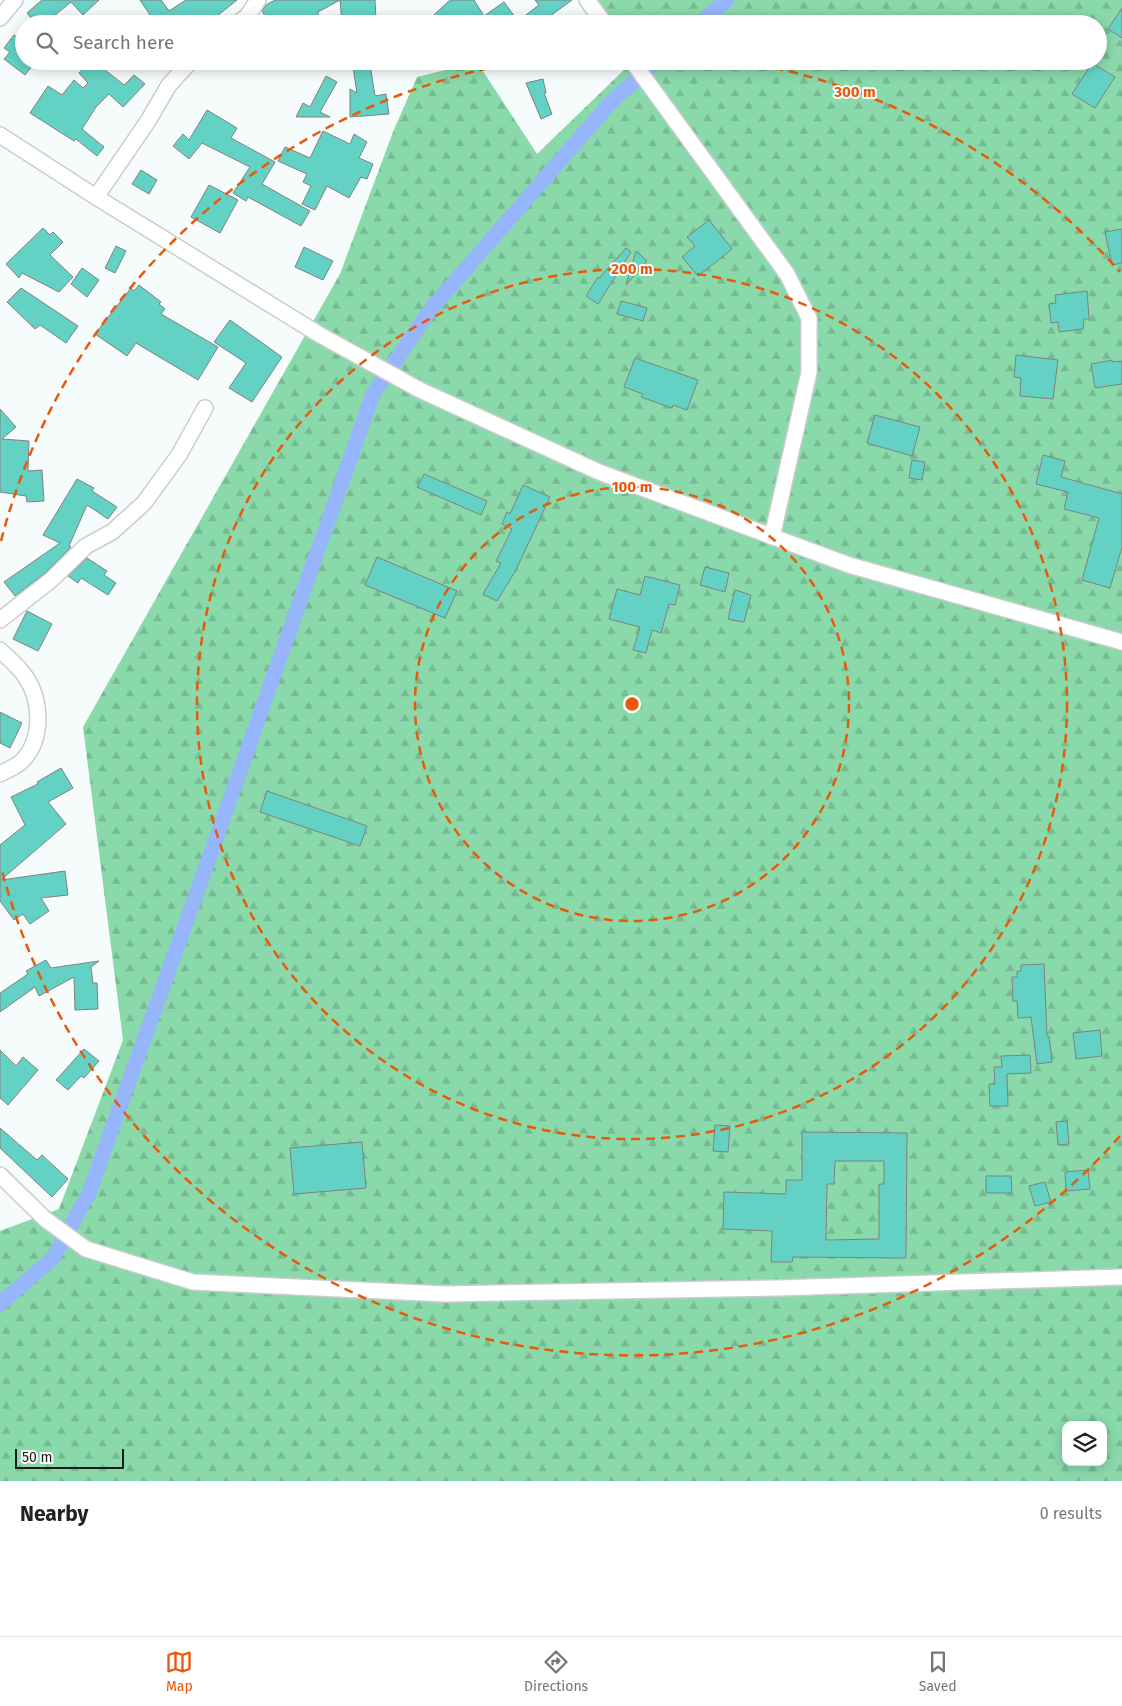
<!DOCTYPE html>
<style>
:root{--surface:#fff;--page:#f6f6f6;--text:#222;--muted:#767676;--line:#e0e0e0;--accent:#ea580c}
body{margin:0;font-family:"Fira Sans",sans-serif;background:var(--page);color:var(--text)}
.controls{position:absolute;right:15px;bottom:15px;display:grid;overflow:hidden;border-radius:10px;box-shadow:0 2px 12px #0003}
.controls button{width:45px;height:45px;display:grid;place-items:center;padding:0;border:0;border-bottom:1px solid var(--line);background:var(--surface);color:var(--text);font:25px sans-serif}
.scale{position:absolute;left:15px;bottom:12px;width:109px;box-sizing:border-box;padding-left:5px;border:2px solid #1a1c1c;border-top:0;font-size:14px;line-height:18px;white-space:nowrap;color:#1a1c1c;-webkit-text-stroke:4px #f6fbfc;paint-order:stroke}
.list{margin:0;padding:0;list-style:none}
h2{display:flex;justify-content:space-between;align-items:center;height:65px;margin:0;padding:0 20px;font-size:21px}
h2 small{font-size:16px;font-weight:400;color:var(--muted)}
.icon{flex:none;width:28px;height:28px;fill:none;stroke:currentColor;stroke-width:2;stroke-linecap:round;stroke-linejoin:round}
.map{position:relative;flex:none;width:1122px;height:1481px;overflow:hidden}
.search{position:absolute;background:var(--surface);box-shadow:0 2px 12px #0003;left:15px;right:15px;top:15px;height:55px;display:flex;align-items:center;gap:12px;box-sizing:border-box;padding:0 18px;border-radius:28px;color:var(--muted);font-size:19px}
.sheet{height:155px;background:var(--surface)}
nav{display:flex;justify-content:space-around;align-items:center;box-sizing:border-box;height:70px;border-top:1px solid var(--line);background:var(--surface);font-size:14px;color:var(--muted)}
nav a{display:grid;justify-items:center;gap:2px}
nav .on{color:var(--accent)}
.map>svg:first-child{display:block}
</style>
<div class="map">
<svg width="1122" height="1481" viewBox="0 0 1122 1481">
<defs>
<pattern id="forest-firs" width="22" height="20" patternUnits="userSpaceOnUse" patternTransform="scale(1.25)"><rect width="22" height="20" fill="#89d9aa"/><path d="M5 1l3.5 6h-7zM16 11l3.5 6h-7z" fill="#76ba92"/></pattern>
</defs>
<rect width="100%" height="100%" fill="#f6fbfc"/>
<path fill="url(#forest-firs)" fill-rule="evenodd" d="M 599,0 L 1122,0 L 1122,1481 L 0,1481 L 0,1231 L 59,1209 L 123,1040 L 83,727 L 340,274 L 393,132 L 417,77 L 477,62 L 537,154 L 625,69 L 620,61 L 1098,61 L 1098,24 L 595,24 L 585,10 ZM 1066,1425 L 1103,1425 L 1103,1462 L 1066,1462 Z"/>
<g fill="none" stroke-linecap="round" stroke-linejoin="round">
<g stroke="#97b5fa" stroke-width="15">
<path d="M 699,24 L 727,0"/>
<path d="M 0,1304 L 53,1258 L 89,1193 L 217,836 L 373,394 L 430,310 L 612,101 L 657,61"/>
</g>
</g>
<g fill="#63d2c4" stroke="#7e8281" fill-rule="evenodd">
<path d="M 42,0 L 99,0 L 83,15 L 71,2 L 44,24 L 36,24 L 27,13 Z"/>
<path d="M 140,0 L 161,0 L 169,11 L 186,0 L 237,0 L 207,24 L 156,24 Z"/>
<path d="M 275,0 L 375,0 L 376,19 L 342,24 L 340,0 L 318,12 L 319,24 L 302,24 L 301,17 L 286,24 L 270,24 L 262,11 L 266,5 Z"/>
<path d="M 450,0 L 474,0 L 484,16 L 504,2 L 518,21 L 539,5 L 535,0 L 572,0 L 539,24 L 424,24 Z"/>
<path d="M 1122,8 L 1122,38 L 1108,29 Z"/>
<path d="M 14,35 L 24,42 L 24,61 L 36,61 L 25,75 L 4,59 L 10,52 L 4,48 Z"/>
<path d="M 89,61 L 94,61 L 124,85 L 134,75 L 145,84 L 123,107 L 109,94 L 96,107 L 82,129 L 104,147 L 97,156 L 76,139 L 74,141 L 30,113 L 48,86 L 62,95 L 74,80 L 83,88 L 88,83 L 79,73 Z"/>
<path d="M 1092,63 L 1115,77 L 1095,108 L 1072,94 Z"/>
<path d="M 370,64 L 375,96 L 386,94 L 389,114 L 350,117 L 350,89 L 357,93 L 353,67 Z"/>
<path d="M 326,76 L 337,82 L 320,112 L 330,117 L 296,117 L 303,103 L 310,107 Z"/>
<path d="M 543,79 L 546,93 L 544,93 L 552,114 L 541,119 L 526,83 Z"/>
<path d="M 207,110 L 237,128 L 231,138 L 275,162 L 262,184 L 310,211 L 301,226 L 248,197 L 246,201 L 233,193 L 250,167 L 202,143 L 189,159 L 173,146 L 183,134 L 189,140 Z"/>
<path d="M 323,131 L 350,144 L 354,134 L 367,142 L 359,158 L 373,164 L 367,179 L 361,177 L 349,198 L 327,186 L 315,210 L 302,204 L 311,186 L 303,182 L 307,174 L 278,161 L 285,147 L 310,158 Z"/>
<path d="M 141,170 L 157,180 L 149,194 L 132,184 Z"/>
<path d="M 209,185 L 238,200 L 220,233 L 191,217 Z"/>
<path d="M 709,220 L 732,249 L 698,276 L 682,257 L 695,246 L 687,237 Z"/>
<path d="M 43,228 L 50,235 L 53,232 L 63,242 L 50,255 L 73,277 L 59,292 L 22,273 L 19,278 L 6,264 Z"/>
<path d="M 1122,229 L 1122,263 L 1112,265 L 1105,232 Z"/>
<path d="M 116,246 L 126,251 L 115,273 L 105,268 Z"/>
<path d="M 304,247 L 333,261 L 323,280 L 295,267 Z"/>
<path d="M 626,248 L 631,252 L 598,304 L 586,296 L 598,277 L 599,278 Z"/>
<path d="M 636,251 L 647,261 L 626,285 Z"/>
<path d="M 82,268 L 99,280 L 87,297 L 71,284 Z"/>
<path d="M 139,285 L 161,302 L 159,304 L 165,309 L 161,314 L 218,347 L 198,380 L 136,343 L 127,356 L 95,334 L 131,288 L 134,291 Z"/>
<path d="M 21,288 L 78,326 L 66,343 L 40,325 L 35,329 L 7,302 Z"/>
<path d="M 1087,291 L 1089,319 L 1084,319 L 1083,329 L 1059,332 L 1058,322 L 1051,323 L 1049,304 L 1056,303 L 1055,295 Z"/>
<path d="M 621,301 L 647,308 L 643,321 L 617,314 Z"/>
<path d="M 230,320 L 282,357 L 252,402 L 229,388 L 246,363 L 214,342 Z"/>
<path d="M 1016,355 L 1058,360 L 1053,399 L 1020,396 L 1021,378 L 1014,377 Z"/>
<path d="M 635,358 L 698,380 L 687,410 L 673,405 L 672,408 L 641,397 L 643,394 L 624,387 Z"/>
<path d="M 1112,360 L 1112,362 L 1122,361 L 1122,384 L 1095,388 L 1091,364 Z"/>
<path d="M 0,409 L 16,427 L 2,439 L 29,441 L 28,471 L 42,470 L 44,501 L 27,502 L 26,496 L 0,492 Z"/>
<path d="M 875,415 L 920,427 L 912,456 L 867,443 Z"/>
<path d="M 1043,455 L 1065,461 L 1061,477 L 1122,494 L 1122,547 L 1110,588 L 1082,580 L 1099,518 L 1064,509 L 1068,492 L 1036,484 Z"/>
<path d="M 912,460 L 925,462 L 922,480 L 909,478 Z"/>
<path d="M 424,474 L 487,501 L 481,515 L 417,487 Z"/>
<path d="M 77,479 L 94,488 L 92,491 L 117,507 L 108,519 L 87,505 L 69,546 L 71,547 L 45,573 L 15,596 L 4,582 L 60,543 L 43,535 Z"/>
<path d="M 523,485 L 550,497 L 516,570 L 497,601 L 483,594 L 501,563 L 496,561 L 512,529 L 502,524 L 507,512 L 510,514 Z"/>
<path d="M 377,557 L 457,591 L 445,618 L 365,585 Z"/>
<path d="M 87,558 L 107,571 L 104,575 L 116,583 L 108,595 L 81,578 L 78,583 L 68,576 Z"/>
<path d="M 705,567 L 729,573 L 725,592 L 700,585 Z"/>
<path d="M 645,576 L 680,585 L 675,605 L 669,604 L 661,633 L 652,630 L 646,653 L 633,650 L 640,627 L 609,619 L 617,589 L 640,595 Z"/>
<path d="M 735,590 L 751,595 L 744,622 L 728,619 Z"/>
<path d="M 27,611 L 52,624 L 38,651 L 13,639 Z"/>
<path d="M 0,712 L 22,723 L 10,748 L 0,743 Z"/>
<path d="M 61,768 L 73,788 L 48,802 L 66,824 L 1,880 L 65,871 L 68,895 L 41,898 L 49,911 L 30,924 L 23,914 L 14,920 L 0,901 L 0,845 L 25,825 L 11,797 L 38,784 L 37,782 Z"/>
<path d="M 267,791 L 367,826 L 360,846 L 260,812 Z"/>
<path d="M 46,960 L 51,968 L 99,961 L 91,967 L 93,983 L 97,983 L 98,1009 L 75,1010 L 74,977 L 39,996 L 35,987 L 0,1012 L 0,993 L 28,974 L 26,971 Z"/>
<path d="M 1044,964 L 1047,1036 L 1049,1036 L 1052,1062 L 1037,1064 L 1031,1017 L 1018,1018 L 1017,1001 L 1013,1001 L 1012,977 L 1017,977 L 1017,971 L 1021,971 L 1021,965 Z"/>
<path d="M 1100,1030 L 1102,1056 L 1076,1059 L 1073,1033 Z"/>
<path d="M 84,1049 L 99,1061 L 84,1078 L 81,1076 L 68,1090 L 56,1080 Z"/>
<path d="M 0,1050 L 16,1066 L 23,1057 L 38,1070 L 8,1105 L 0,1098 Z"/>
<path d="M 1030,1055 L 1031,1073 L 1007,1074 L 1008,1106 L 990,1106 L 989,1084 L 995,1084 L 994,1067 L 1002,1067 L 1001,1056 Z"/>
<path d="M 1067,1121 L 1069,1144 L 1058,1145 L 1056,1122 Z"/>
<path d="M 715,1125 L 730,1126 L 728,1152 L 713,1151 Z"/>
<path d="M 0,1128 L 37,1160 L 42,1155 L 68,1179 L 52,1197 L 0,1148 Z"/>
<path d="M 802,1132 L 907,1133 L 906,1258 L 793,1257 L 792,1262 L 771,1262 L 772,1231 L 723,1229 L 724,1192 L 786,1194 L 786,1180 L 802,1180 ZM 835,1161 L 884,1161 L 884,1184 L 879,1184 L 879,1239 L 826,1240 L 827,1184 L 834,1184 Z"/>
<path d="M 362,1142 L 366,1188 L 294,1194 L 290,1148 Z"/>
<path d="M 1088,1170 L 1090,1189 L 1066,1191 L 1065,1172 Z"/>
<path d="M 986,1176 L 1011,1176 L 1012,1193 L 986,1193 Z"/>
<path d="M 1045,1182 L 1051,1202 L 1035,1206 L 1029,1186 Z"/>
</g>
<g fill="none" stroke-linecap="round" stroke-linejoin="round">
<g stroke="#c9cdce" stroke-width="18">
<g id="minor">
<path d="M 587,0 L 605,24"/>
<path d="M 0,18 L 15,0"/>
<path d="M 238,24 L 248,15 L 258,0"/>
<path d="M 632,61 L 787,274 L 809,318 L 809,372 L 772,537"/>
<path d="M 0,135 L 96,197 L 320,335 L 420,390 L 599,472 L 849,565 L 1122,642"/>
<path d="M 96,197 L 148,121 L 169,85 L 191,61"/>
<path d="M 0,620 L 51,580 L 86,546 L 112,532 L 144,503 L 179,455 L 205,408"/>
<path d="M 0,650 C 8,658 18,666 25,676 C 41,699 44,737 23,760 C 18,766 7,770 0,774"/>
<path d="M 0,1175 L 45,1219 L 86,1249 L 193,1282 L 445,1294 L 778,1288 L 1122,1277"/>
</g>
</g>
<use href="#minor" stroke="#fff" stroke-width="15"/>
</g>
<g fill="none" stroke="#e8590c" stroke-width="2.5" stroke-dasharray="9 6">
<circle cx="632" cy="704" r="217"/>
<circle cx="632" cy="704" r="435"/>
<path d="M1120 1136A652 652 0 0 1 1 867M1 541A652 652 0 0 1 519 62M745 62A652 652 0 0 1 1120 272"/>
</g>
<circle cx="632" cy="704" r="8" fill="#e8590c" stroke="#f6fbfc" stroke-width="2.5"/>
<g font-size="15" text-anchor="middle" font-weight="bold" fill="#e8590c" stroke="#f6fbfc" stroke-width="4" stroke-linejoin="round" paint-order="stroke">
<text x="855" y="97">300 m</text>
<text x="632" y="274">200 m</text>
<text x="632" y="492">100 m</text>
</g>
</svg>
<div class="controls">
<button><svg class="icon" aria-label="layers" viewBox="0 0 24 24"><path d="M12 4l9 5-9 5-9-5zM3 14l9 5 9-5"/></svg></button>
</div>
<div class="scale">50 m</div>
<div class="search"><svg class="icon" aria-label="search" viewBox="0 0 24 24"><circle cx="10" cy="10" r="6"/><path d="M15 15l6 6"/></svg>Search here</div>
</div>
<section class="sheet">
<h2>Nearby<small>0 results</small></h2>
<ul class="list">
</ul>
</section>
<nav>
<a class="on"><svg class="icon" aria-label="map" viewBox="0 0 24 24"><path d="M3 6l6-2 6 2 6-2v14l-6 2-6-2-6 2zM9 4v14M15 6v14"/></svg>Map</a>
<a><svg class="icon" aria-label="directions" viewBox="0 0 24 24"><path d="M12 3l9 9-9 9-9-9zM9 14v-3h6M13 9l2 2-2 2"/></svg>Directions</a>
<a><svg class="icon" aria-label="saved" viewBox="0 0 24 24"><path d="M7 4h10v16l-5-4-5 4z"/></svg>Saved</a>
</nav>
